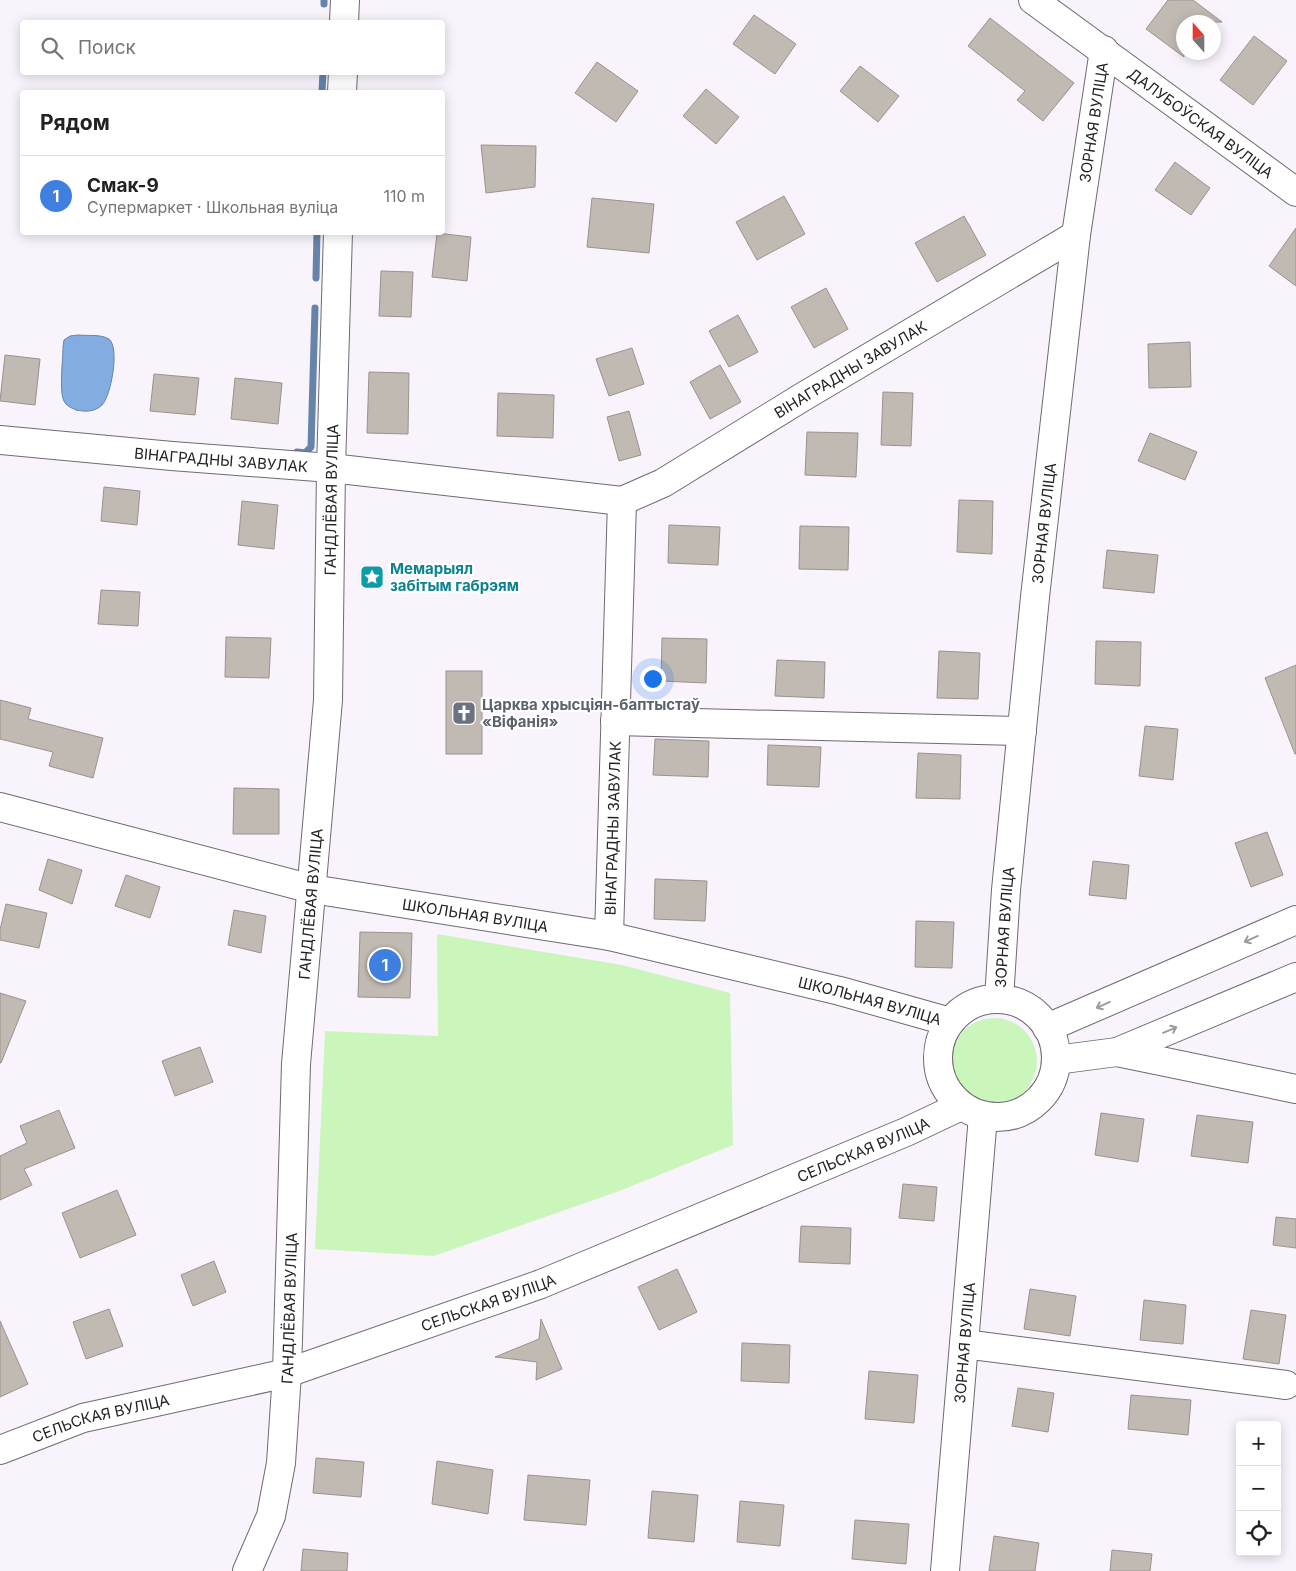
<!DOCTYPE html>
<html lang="ru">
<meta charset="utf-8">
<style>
:root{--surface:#fff;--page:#f6f6f6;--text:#222;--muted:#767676;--line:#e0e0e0;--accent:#db2777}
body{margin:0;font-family:Inter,sans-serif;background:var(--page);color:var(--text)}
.controls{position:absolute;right:15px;bottom:15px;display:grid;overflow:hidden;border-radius:5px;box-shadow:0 2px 12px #0003}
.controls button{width:45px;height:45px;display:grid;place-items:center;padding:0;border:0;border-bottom:1px solid var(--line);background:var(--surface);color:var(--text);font:25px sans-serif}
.compass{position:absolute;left:1176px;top:15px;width:45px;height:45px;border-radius:50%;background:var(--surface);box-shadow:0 2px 12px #0003;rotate:339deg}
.you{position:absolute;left:652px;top:678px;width:18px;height:18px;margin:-12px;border:4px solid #fff;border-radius:50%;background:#1a73e8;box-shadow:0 0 0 8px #1a73e833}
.badge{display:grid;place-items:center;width:32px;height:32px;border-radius:50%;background:var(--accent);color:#fff;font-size:16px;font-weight:700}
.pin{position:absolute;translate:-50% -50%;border:2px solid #fff;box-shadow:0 1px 5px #0006}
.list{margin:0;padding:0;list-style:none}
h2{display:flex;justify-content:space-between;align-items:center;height:65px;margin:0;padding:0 20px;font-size:21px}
h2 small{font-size:16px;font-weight:400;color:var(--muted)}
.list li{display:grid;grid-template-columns:32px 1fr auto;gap:15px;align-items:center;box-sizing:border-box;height:80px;padding:0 20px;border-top:1px solid var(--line)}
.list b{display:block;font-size:19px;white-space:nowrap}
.list p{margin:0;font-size:16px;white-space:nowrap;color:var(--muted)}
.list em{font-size:16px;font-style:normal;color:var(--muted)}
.icon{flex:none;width:28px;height:28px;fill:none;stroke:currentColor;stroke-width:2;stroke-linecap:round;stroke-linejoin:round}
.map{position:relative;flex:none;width:1296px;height:1571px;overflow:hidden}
.search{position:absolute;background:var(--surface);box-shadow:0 2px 12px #0003;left:20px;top:20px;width:425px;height:55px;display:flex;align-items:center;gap:12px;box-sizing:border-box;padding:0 18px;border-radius:5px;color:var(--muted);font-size:19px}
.panel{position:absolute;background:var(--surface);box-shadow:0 2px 12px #0003;left:20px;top:90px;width:425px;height:145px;border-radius:5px}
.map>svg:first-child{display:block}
</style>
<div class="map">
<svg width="1296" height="1571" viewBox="0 0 1296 1571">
<rect width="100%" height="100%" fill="#f9f3fc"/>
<g fill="#caf6bc">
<path d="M 437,934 L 622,965 L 730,993 L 733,1145 L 622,1190 L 434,1256 L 315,1249 L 325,1031 L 438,1036 Z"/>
<circle cx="994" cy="1061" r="43"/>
</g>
<path fill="#83ace1" stroke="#6683a9" d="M 78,335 C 87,336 101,334 109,339 C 120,348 111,396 102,405 C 95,412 85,412 76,410 C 72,408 66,406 64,401 C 59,392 63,359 63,347 L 64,340 L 70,336 Z"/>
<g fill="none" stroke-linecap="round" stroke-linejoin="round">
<g stroke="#6683a9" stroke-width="7">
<path d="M 324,4 L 324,0"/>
<path d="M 322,92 L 323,72"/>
<path d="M 316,278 L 317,232"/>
<path d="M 297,452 L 305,453 L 311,447 L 315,308"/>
</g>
</g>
<g fill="#c1bab3" stroke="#9a938c">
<path d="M 1168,0 L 1193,0 L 1222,22 L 1184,22 L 1184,57 L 1146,29 Z"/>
<path d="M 754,15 L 796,44 L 775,74 L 733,44 Z"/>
<path d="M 990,18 L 1074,83 L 1043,121 L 1017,100 L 1025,91 L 968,46 Z"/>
<path d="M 1254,36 L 1287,61 L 1253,105 L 1220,80 Z"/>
<path d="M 597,62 L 638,91 L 616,122 L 575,93 Z"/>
<path d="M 860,66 L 899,96 L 878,122 L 840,91 Z"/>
<path d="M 706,89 L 739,117 L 716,144 L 683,116 Z"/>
<path d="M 481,145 L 536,146 L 535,187 L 486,193 Z"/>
<path d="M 1175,162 L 1210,188 L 1191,215 L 1155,190 Z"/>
<path d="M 784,196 L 805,234 L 757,260 L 736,222 Z"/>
<path d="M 592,198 L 654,204 L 649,253 L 587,247 Z"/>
<path d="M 964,216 L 986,255 L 937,282 L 915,243 Z"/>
<path d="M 1296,228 L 1296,286 L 1269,266 Z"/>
<path d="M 437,233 L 471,237 L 467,281 L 432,277 Z"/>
<path d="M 381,271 L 413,272 L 411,317 L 379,316 Z"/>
<path d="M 826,288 L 848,329 L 814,348 L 791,307 Z"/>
<path d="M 738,315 L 758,352 L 729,367 L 709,331 Z"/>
<path d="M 1190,342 L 1191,387 L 1149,388 L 1148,344 Z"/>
<path d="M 632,348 L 644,384 L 609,396 L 596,359 Z"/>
<path d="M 5,355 L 40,359 L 35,405 L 0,401 Z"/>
<path d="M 720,365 L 741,402 L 710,419 L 690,382 Z"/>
<path d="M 369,372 L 409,373 L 408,434 L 367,433 Z"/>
<path d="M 154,374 L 199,378 L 195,415 L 150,411 Z"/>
<path d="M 235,378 L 282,383 L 278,424 L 231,419 Z"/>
<path d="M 883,392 L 913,393 L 911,446 L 881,445 Z"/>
<path d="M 498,393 L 554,395 L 553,438 L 497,436 Z"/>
<path d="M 629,411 L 641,455 L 619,461 L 607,417 Z"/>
<path d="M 807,432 L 858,433 L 856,477 L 805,475 Z"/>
<path d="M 1150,433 L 1197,452 L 1185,480 L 1138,461 Z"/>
<path d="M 104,487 L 140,491 L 137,525 L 101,521 Z"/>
<path d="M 959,500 L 993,501 L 992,554 L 957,552 Z"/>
<path d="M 242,501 L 278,505 L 274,549 L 238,545 Z"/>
<path d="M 669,525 L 720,527 L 718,565 L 668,563 Z"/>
<path d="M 800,526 L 849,527 L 848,570 L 799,569 Z"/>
<path d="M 1107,550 L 1158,555 L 1154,593 L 1103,588 Z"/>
<path d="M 101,590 L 140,592 L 138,626 L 98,624 Z"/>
<path d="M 226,637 L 271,638 L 269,678 L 225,677 Z"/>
<path d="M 662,638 L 707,639 L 706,683 L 661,681 Z"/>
<path d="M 1096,641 L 1141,642 L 1140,686 L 1095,684 Z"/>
<path d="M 939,651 L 980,653 L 978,699 L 937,698 Z"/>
<path d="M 777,660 L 825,662 L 824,698 L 775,696 Z"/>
<path d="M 1296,665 L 1296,754 L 1295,754 L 1265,678 Z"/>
<rect x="446" y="671" width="36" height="83"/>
<path d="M 0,700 L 31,708 L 28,719 L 103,738 L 93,778 L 49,766 L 53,752 L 0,739 Z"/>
<path d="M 1145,726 L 1178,729 L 1173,780 L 1139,776 Z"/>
<path d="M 655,739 L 709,741 L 708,777 L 653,775 Z"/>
<path d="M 768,745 L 821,747 L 819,787 L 767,785 Z"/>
<path d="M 918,753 L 961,755 L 960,799 L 916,798 Z"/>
<path d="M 234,788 L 279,789 L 279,834 L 233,834 Z"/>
<path d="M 1267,832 L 1283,875 L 1251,887 L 1235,843 Z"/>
<path d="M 48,859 L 82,870 L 72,904 L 39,890 Z"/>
<path d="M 1093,861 L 1129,865 L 1126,899 L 1089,895 Z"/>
<path d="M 126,875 L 160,887 L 150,918 L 115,906 Z"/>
<path d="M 655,879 L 707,881 L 705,921 L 654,919 Z"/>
<path d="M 6,904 L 47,913 L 39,948 L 0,940 L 0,930 Z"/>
<path d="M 234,910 L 266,916 L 261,953 L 228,945 Z"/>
<path d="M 916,921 L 954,922 L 952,968 L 915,967 Z"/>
<path d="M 360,932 L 412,933 L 410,998 L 358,997 Z"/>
<path d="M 0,993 L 26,1001 L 1,1063 L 0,1063 Z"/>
<path d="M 200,1047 L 213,1082 L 175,1096 L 162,1061 Z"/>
<path d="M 59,1110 L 75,1148 L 24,1169 L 32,1185 L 0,1200 L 0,1156 L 27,1143 L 20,1126 Z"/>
<path d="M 1101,1113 L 1144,1119 L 1138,1162 L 1095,1155 Z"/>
<path d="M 1197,1115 L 1253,1122 L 1248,1163 L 1191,1156 Z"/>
<path d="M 903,1184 L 937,1187 L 934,1221 L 899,1218 Z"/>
<path d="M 117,1190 L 136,1235 L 80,1258 L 62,1213 Z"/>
<path d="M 1276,1217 L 1296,1219 L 1296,1248 L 1273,1245 Z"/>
<path d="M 801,1226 L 851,1228 L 850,1264 L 799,1262 Z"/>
<path d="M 214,1261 L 226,1292 L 193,1306 L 181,1275 Z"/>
<path d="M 677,1269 L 697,1312 L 659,1330 L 638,1287 Z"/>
<path d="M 1030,1289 L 1076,1296 L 1070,1336 L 1024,1329 Z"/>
<path d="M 1144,1300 L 1186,1305 L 1183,1344 L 1140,1340 Z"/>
<path d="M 109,1309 L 123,1346 L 86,1359 L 73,1322 Z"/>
<path d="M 1251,1310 L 1286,1315 L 1279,1364 L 1243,1359 Z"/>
<path d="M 541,1319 L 562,1369 L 536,1380 L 537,1362 L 495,1357 L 539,1339 Z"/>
<path d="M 0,1321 L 28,1384 L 0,1397 Z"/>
<path d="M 742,1343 L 790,1345 L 789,1383 L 741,1381 Z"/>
<path d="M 869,1371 L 918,1375 L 914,1423 L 865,1419 Z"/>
<path d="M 1018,1388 L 1054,1393 L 1048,1432 L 1012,1426 Z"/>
<path d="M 1131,1395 L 1191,1400 L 1188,1435 L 1128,1429 Z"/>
<path d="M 316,1458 L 364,1462 L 361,1497 L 313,1493 Z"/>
<path d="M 437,1461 L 493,1470 L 488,1514 L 432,1504 Z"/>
<path d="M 528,1475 L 590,1480 L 586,1525 L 524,1520 Z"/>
<path d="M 652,1491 L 698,1495 L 694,1542 L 648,1538 Z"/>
<path d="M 740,1501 L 784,1505 L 780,1546 L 737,1542 Z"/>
<path d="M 855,1520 L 909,1524 L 906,1564 L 852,1559 Z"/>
<path d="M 994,1536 L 1039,1543 L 1035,1571 L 989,1571 Z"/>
<path d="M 303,1549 L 348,1553 L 347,1571 L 301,1571 Z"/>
<path d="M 1112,1550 L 1152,1554 L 1150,1571 L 1110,1571 Z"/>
</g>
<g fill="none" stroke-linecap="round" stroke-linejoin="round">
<g stroke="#6f6a72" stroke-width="30">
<g id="minor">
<path id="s1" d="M 1033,0 L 1296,192"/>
<path d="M 344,22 L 345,0"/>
<path d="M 342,92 L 343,72"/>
<path id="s2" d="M 0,440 L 172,456 L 331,468 L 622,501 L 663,483 L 801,398 L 1076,235"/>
<path d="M 615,721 L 1022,731"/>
<path id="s3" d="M 0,807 L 312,889 L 609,936 L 840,991 L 950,1022"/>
<path id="s4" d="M 609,936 L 622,501"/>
<path id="s5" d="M 999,999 L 1006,890 L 1035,597 L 1076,235 L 1104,50"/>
<circle cx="997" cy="1058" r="59"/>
<path d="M 1047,1028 L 1296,920"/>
<path d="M 1117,1052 L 1296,1089"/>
<path d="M 1056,1060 L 1117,1052 L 1296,977"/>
<path d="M 964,1344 L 1286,1385"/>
<path id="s6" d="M 0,1450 L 83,1418 L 287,1373 L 541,1284 L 906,1132 L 961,1106"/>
<path id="s7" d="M 247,1571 L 271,1516 L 281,1463 L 287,1373 L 296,1064 L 328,700 L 331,468 L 338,232"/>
<path id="s8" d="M 945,1571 L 983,1116"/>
</g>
</g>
<use href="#minor" stroke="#fff" stroke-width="28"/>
</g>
<defs><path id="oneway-shaft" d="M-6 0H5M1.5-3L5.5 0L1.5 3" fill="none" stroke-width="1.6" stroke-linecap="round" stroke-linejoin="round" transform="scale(1.25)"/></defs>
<g stroke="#9c9c9d">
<use href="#oneway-shaft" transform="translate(1251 939) rotate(156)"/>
<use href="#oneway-shaft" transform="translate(1103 1005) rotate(156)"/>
<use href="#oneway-shaft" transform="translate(1170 1030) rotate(-23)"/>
</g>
<defs>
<g id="sight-square" transform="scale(1.25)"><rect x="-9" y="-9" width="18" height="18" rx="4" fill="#0f9aa8" stroke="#fff"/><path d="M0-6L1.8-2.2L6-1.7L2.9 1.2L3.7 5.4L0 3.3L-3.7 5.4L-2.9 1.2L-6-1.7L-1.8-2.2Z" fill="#fff"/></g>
<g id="church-square" transform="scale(1.25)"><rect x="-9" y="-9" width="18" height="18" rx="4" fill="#6b7280" stroke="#fff"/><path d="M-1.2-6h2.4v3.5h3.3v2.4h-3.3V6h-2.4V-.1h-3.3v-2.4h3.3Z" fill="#fff"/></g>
</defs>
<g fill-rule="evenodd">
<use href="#sight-square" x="372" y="577"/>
<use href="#church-square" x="464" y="713"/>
</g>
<g text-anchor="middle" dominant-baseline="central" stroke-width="4.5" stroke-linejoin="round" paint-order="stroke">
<g font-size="15" fill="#242225" stroke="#fff">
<text stroke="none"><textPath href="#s5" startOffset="882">ЗОРНАЯ ВУЛІЦА</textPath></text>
<text stroke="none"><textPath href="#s1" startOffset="208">ДАЛУБОЎСКАЯ ВУЛІЦА</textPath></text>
<text stroke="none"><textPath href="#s2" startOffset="889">ВІНАГРАДНЫ ЗАВУЛАК</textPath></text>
<text stroke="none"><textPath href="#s2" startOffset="222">ВІНАГРАДНЫ ЗАВУЛАК</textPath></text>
<text stroke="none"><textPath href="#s7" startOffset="1079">ГАНДЛЁВАЯ ВУЛІЦА</textPath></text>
<text stroke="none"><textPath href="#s5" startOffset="478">ЗОРНАЯ ВУЛІЦА</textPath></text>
<text stroke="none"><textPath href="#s4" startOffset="108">ВІНАГРАДНЫ ЗАВУЛАК</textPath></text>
<text stroke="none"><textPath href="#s7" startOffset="674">ГАНДЛЁВАЯ ВУЛІЦА</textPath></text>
<text stroke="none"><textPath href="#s3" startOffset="488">ШКОЛЬНАЯ ВУЛІЦА</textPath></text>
<text stroke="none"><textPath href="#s5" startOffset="72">ЗОРНАЯ ВУЛІЦА</textPath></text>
<text stroke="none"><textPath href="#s3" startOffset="892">ШКОЛЬНАЯ ВУЛІЦА</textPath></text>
<text stroke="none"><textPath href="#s6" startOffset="916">СЕЛЬСКАЯ ВУЛІЦА</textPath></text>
<text stroke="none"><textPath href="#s6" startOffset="511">СЕЛЬСКАЯ ВУЛІЦА</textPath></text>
<text stroke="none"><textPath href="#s7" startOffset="269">ГАНДЛЁВАЯ ВУЛІЦА</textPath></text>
<text stroke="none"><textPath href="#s8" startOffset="229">ЗОРНАЯ ВУЛІЦА</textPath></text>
<text stroke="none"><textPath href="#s6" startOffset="106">СЕЛЬСКАЯ ВУЛІЦА</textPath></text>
</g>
<g font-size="15" font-weight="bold" fill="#0d838f" stroke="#fff" text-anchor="start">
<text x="390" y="568">Мемарыял<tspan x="390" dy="17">забітым габрэям</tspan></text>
</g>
<g font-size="15" font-weight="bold" fill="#5b616d" stroke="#fff" text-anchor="start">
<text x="482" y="704">Царква хрысціян-баптыстаў<tspan x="482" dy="17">«Віфанія»</tspan></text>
</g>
</g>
</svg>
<div class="controls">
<button>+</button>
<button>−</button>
<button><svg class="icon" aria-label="locate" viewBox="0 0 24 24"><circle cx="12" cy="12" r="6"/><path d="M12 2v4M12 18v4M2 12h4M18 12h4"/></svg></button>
</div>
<svg class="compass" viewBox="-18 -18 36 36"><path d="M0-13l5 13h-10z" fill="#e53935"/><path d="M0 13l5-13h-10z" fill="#767676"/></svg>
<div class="you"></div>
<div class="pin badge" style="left:385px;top:965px;background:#3f7fe0">1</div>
<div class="search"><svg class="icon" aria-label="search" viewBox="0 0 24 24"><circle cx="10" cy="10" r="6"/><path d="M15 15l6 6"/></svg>Поиск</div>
<section class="panel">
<h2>Рядом<small></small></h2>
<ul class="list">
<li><span class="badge" style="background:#3f7fe0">1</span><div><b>Смак-9</b><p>Супермаркет · Школьная вуліца</p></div><em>110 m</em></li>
</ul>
</section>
</div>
